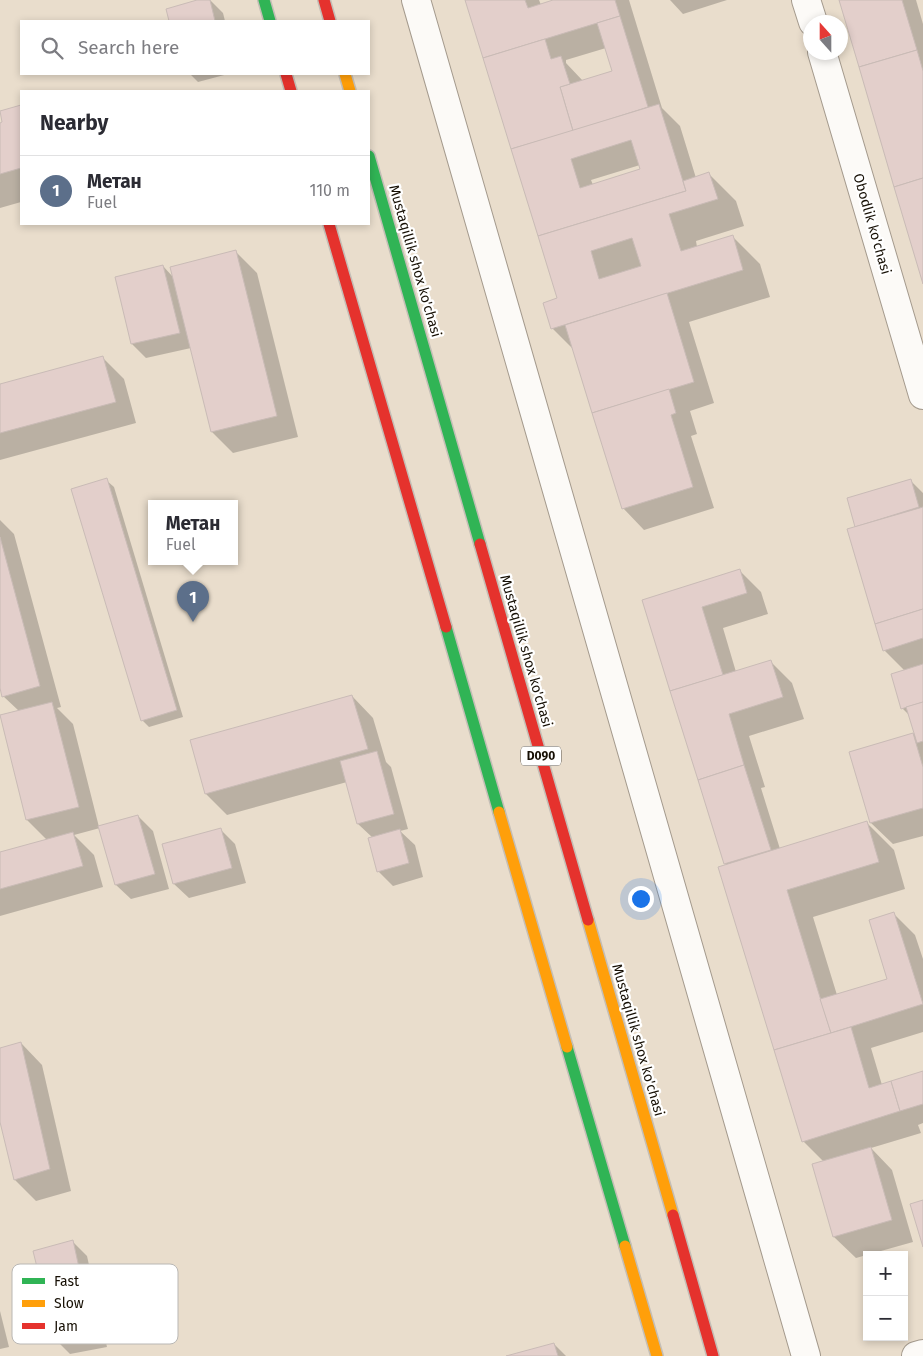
<!DOCTYPE html>
<meta charset="utf-8">
<style>
:root{--surface:#fff;--page:#f2f2f3;--text:#2b2b33;--muted:#7c7c81;--line:#e1e1e2;--accent:#60574a}
body{margin:0;font-family:"Fira Sans",sans-serif;background:var(--page);color:var(--text)}
.controls{position:absolute;right:15px;bottom:15px;display:grid;overflow:hidden;border-radius:0px;box-shadow:0 2px 8px #0003}
.controls button{width:45px;height:45px;display:grid;place-items:center;padding:0;border:0;border-bottom:1px solid var(--line);background:var(--surface);color:var(--text);font:25px sans-serif}
.compass{position:absolute;left:803px;top:15px;width:45px;height:45px;border-radius:50%;background:var(--surface);box-shadow:0 2px 8px #0003;rotate:339deg}
.you{position:absolute;left:640px;top:898px;width:18px;height:18px;margin:-12px;border:4px solid #fff;border-radius:50%;background:#1a73e8;box-shadow:0 0 0 8px #1a73e833}
.badge{display:grid;place-items:center;width:32px;height:32px;border-radius:50%;background:var(--accent);color:#fff;font-size:16px;font-weight:700}
.pin{position:absolute;translate:-50% -41px;filter:drop-shadow(0 1px 2px #0008)}
.pin::after{content:'';position:absolute;top:26px;width:18px;height:15px;background:inherit;clip-path:polygon(0 0,100% 0,50% 100%)}
.popup{position:absolute;left:148px;top:500px;width:90px;height:65px;box-sizing:border-box;display:grid;place-content:center;border-radius:0px;background:var(--surface);filter:drop-shadow(0 1px 4px #0005);font-size:16px;white-space:nowrap;color:var(--muted)}
.popup b{font-size:19px;color:var(--text)}
.popup::after{content:'';position:absolute;left:50%;top:100%;margin-left:-10px;border:10px solid transparent;border-top-color:var(--surface)}
.list{margin:0;padding:0;list-style:none}
h2{display:flex;justify-content:space-between;align-items:center;height:65px;margin:0;padding:0 20px;font-size:21px}
h2 small{font-size:16px;font-weight:400;color:var(--muted)}
.list li{display:grid;grid-template-columns:32px 1fr auto;gap:15px;align-items:center;box-sizing:border-box;height:70px;padding:0 20px;border-top:1px solid var(--line)}
.list b{display:block;font-size:19px;white-space:nowrap}
.list p{margin:0;font-size:16px;white-space:nowrap;color:var(--muted)}
.list em{font-size:16px;font-style:normal;color:var(--muted)}
.icon{flex:none;width:28px;height:28px;fill:none;stroke:currentColor;stroke-width:2;stroke-linecap:round;stroke-linejoin:round}
.map{position:relative;flex:none;width:923px;height:1356px;overflow:hidden}
.search{position:absolute;background:var(--surface);box-shadow:0 2px 8px #0003;left:20px;top:20px;width:350px;height:55px;display:flex;align-items:center;gap:12px;box-sizing:border-box;padding:0 18px;border-radius:0px;color:var(--muted);font-size:19px}
.panel{position:absolute;background:var(--surface);box-shadow:0 2px 8px #0003;left:20px;top:90px;width:350px;height:135px;border-radius:0px}
.map>svg:first-child{display:block}
</style>
<div class="map">
<svg width="923" height="1356" viewBox="0 0 923 1356">
<rect width="100%" height="100%" fill="#e9ddcc"/>
<g fill="#0003" fill-rule="evenodd">
<path d="M 202,0 L 210,0 L 223,13 L 225,21 L 171,21 L 167,10 Z"/>
<path d="M 466,0 L 539,0 L 541,5 L 558,0 L 629,0 L 662,108 L 680,126 L 696,178 L 709,174 L 736,201 L 744,226 L 696,241 L 697,247 L 732,236 L 760,264 L 770,297 L 689,322 L 714,403 L 690,411 L 697,434 L 691,436 L 714,508 L 644,530 L 623,508 L 574,350 L 552,328 L 559,299 ZM 606,48 L 613,72 L 583,81 L 566,63 L 566,60 ZM 640,165 L 641,170 L 593,185 L 591,180 ZM 592,315 L 593,317 L 582,321 L 582,318 Z"/>
<path d="M 670,0 L 727,0 L 683,14 Z"/>
<path d="M 840,0 L 916,0 L 923,24 L 923,280 Z"/>
<path d="M 190,74 L 228,74 L 198,82 Z"/>
<path d="M 21,106 L 21,202 L 0,208 L 0,124 L 4,123 L 1,112 Z"/>
<path d="M 236,252 L 257,273 L 298,437 L 233,453 L 212,432 L 191,348 L 146,358 L 132,344 L 163,266 L 173,277 Z"/>
<path d="M 103,358 L 124,379 L 136,423 L 0,460 L 0,386 Z"/>
<path d="M 106,480 L 114,487 L 183,717 L 149,727 L 142,720 Z"/>
<path d="M 910,480 L 923,493 L 923,836 L 893,844 L 871,823 L 851,752 L 915,733 L 910,716 L 902,708 L 905,671 L 884,650 L 858,527 Z"/>
<path d="M 0,520 L 14,534 L 61,707 L 57,708 L 73,724 L 99,827 L 138,816 L 153,831 L 169,889 L 131,899 L 116,885 L 100,828 L 74,835 L 94,855 L 103,887 L 0,916 L 0,853 L 47,840 L 27,820 L 19,711 L 3,696 L 0,684 Z"/>
<path d="M 740,571 L 761,592 L 768,614 L 723,628 L 736,672 L 771,662 L 792,683 L 804,719 L 749,736 L 765,787 L 761,788 L 780,849 L 866,822 L 894,850 L 905,889 L 813,917 L 837,995 L 889,979 L 894,914 L 915,935 L 923,959 L 923,1032 L 871,1048 L 882,1085 L 923,1072 L 923,1123 L 918,1125 L 921,1133 L 871,1148 L 892,1170 L 913,1242 L 856,1258 L 834,1237 L 814,1165 L 824,1162 L 803,1141 L 726,865 L 644,600 Z"/>
<path d="M 352,696 L 373,718 L 386,762 L 391,767 L 408,829 L 400,831 L 415,845 L 423,877 L 393,886 L 378,871 L 373,838 L 358,824 L 347,782 L 227,815 L 206,794 L 192,741 Z"/>
<path d="M 220,829 L 235,844 L 246,883 L 189,898 L 174,884 L 163,845 Z"/>
<path d="M 21,1043 L 42,1065 L 71,1191 L 36,1201 L 15,1180 L 0,1117 L 0,1049 Z"/>
<path d="M 73,1242 L 87,1256 L 107,1347 L 70,1354 L 56,1340 Z"/>
<path d="M 0,1311 L 9,1347 L 0,1349 Z"/>
<path d="M 554,1344 L 566,1356 L 510,1356 Z"/>
</g>
<g fill="#e3cfcb" stroke="#c9bbb6" fill-rule="evenodd">
<path d="M 197,0 L 210,0 L 215,21 L 169,21 L 166,9 Z"/>
<path d="M 465,0 L 525,0 L 528,8 L 553,0 L 615,0 L 620,16 L 483,58 Z"/>
<path d="M 839,0 L 902,0 L 917,50 L 859,67 Z"/>
<path d="M 620,16 L 648,107 L 573,131 L 560,87 L 612,71 L 597,23 Z"/>
<path d="M 545,39 L 551,59 L 561,56 L 570,84 L 560,87 L 573,131 L 511,149 L 483,58 Z"/>
<path d="M 917,50 L 923,71 L 923,178 L 894,187 L 859,67 Z"/>
<path d="M 659,104 L 686,191 L 538,236 L 511,149 ZM 631,140 L 640,169 L 580,188 L 571,159 Z"/>
<path d="M 21,105 L 21,168 L 0,174 L 0,123 L 2,122 L 0,111 Z"/>
<path d="M 709,172 L 718,199 L 669,214 L 681,251 L 733,235 L 743,270 L 551,329 L 543,303 L 557,298 L 538,236 L 686,191 L 683,181 ZM 632,238 L 641,266 L 599,279 L 591,251 Z"/>
<path d="M 923,178 L 923,284 L 894,187 Z"/>
<path d="M 236,250 L 277,416 L 211,432 L 170,267 Z"/>
<path d="M 163,265 L 180,333 L 131,344 L 115,277 Z"/>
<path d="M 667,293 L 694,382 L 592,413 L 565,325 Z"/>
<path d="M 103,356 L 116,402 L 0,433 L 0,384 Z"/>
<path d="M 669,389 L 676,413 L 671,415 L 693,487 L 622,509 L 592,413 Z"/>
<path d="M 107,478 L 177,710 L 141,721 L 71,489 Z"/>
<path d="M 911,479 L 919,507 L 855,527 L 847,498 Z"/>
<path d="M 923,507 L 923,609 L 875,624 L 847,529 Z"/>
<path d="M 0,537 L 40,686 L 2,697 L 0,688 Z"/>
<path d="M 740,569 L 747,593 L 702,607 L 723,675 L 670,691 L 642,600 Z"/>
<path d="M 923,609 L 923,638 L 883,651 L 875,624 Z"/>
<path d="M 771,660 L 783,697 L 729,714 L 744,765 L 698,780 L 670,691 Z"/>
<path d="M 923,664 L 923,702 L 901,709 L 891,674 Z"/>
<path d="M 352,695 L 368,749 L 205,794 L 190,740 Z"/>
<path d="M 52,702 L 79,807 L 26,820 L 0,715 Z"/>
<path d="M 923,702 L 923,741 L 917,743 L 906,707 Z"/>
<path d="M 913,733 L 923,767 L 923,808 L 870,823 L 849,752 Z"/>
<path d="M 377,751 L 394,814 L 357,824 L 340,761 Z"/>
<path d="M 744,765 L 771,850 L 724,864 L 698,780 Z"/>
<path d="M 138,815 L 155,874 L 115,885 L 98,826 Z"/>
<path d="M 867,821 L 879,862 L 787,890 L 831,1033 L 774,1050 L 718,867 Z"/>
<path d="M 221,828 L 232,868 L 173,884 L 162,844 Z"/>
<path d="M 400,829 L 409,863 L 377,872 L 368,838 Z"/>
<path d="M 73,832 L 83,866 L 0,889 L 0,852 Z"/>
<path d="M 894,912 L 923,1004 L 831,1033 L 820,999 L 887,979 L 869,920 Z"/>
<path d="M 851,1027 L 869,1088 L 891,1081 L 900,1111 L 802,1142 L 774,1050 Z"/>
<path d="M 21,1042 L 50,1169 L 14,1180 L 0,1122 L 0,1048 Z"/>
<path d="M 923,1071 L 923,1104 L 900,1111 L 891,1081 Z"/>
<path d="M 871,1147 L 892,1220 L 833,1237 L 812,1164 Z"/>
<path d="M 923,1200 L 923,1247 L 910,1204 Z"/>
<path d="M 73,1240 L 93,1332 L 55,1340 L 33,1251 Z"/>
<path d="M 554,1343 L 558,1356 L 506,1356 Z"/>
</g>
<g fill="none" stroke-linecap="round" stroke-linejoin="round">
<g stroke="#a49a8d" stroke-width="30">
<g id="street">
<path d="M 416,0 L 806,1356"/>
<path d="M 806,0 L 813,22"/>
<path d="M 822,52 L 923,395"/>
<path d="M 916,1356 L 923,1354"/>
</g>
</g>
<g stroke="#c4beb6" stroke-width="14">
<g id="fast">
<path d="M 264,0 L 270,21"/>
<path d="M 369,156 L 480,544"/>
<path d="M 446,627 L 499,812"/>
<path d="M 567,1047 L 625,1246"/>
</g>
</g>
<g stroke="#c4beb6" stroke-width="14">
<g id="slow">
<path d="M 345,74 L 350,91"/>
<path d="M 499,812 L 567,1047"/>
<path d="M 588,920 L 673,1215"/>
<path d="M 625,1246 L 657,1356"/>
</g>
</g>
<g stroke="#c4beb6" stroke-width="14">
<g id="jam">
<path d="M 324,0 L 330,21"/>
<path d="M 286,74 L 291,91"/>
<path d="M 329,224 L 446,627"/>
<path d="M 480,544 L 588,920"/>
<path d="M 673,1215 L 713,1356"/>
</g>
</g>
<use href="#street" stroke="#fcfaf7" stroke-width="28"/>
<use href="#fast" stroke="#30b455" stroke-width="11"/>
<use href="#slow" stroke="#ff9f0a" stroke-width="11"/>
<use href="#jam" stroke="#e5322d" stroke-width="11"/>
</g>
<g text-anchor="middle" dominant-baseline="central" stroke-width="4.5" stroke-linejoin="round" paint-order="stroke">
<rect fill="#fff" stroke="#5c574f" stroke-width="1" x="521" y="746.5" width="40" height="19" rx="4"/>
<g font-size="12" font-weight="bold" fill="#160f04">
<text x="541" y="756">D090</text>
</g>
<g font-size="14" fill="#160f04" stroke="#fff">
<text transform="translate(872 224) rotate(74)">Obodlik ko'chasi</text>
<text transform="translate(415 261) rotate(74)">Mustaqillik shox ko'chasi</text>
<text transform="translate(526 651) rotate(74)">Mustaqillik shox ko'chasi</text>
<text transform="translate(638 1040) rotate(74)">Mustaqillik shox ko'chasi</text>
</g>
</g>
<rect x="12" y="1264" width="166" height="80" rx="8" fill="#fff" stroke="#b9b7b4" stroke-width="1"/>
<rect x="22" y="1278" width="23" height="6" fill="#30b455"/>
<rect x="22" y="1300" width="23" height="7" fill="#ff9f0a"/>
<rect x="22" y="1323" width="23" height="6" fill="#e5322d"/>
<g font-size="14" fill="#160f04">
<text x="54" y="1286">Fast</text>
<text x="54" y="1308">Slow</text>
<text x="54" y="1331">Jam</text>
</g>
</svg>
<div class="controls">
<button>+</button>
<button>−</button>
</div>
<svg class="compass" viewBox="-18 -18 36 36"><path d="M0-13l5 13h-10z" fill="#e53935"/><path d="M0 13l5-13h-10z" fill="#7c7c81"/></svg>
<div class="you"></div>
<div class="pin badge" style="left:193px;top:622px;background:#5c6f8a">1</div>
<div class="popup"><b>Метан</b>Fuel</div>
<div class="search"><svg class="icon" aria-label="search" viewBox="0 0 24 24"><circle cx="10" cy="10" r="6"/><path d="M15 15l6 6"/></svg>Search here</div>
<section class="panel">
<h2>Nearby<small></small></h2>
<ul class="list">
<li><span class="badge" style="background:#5c6f8a">1</span><div><b>Метан</b><p>Fuel</p></div><em>110 m</em></li>
</ul>
</section>
</div>
